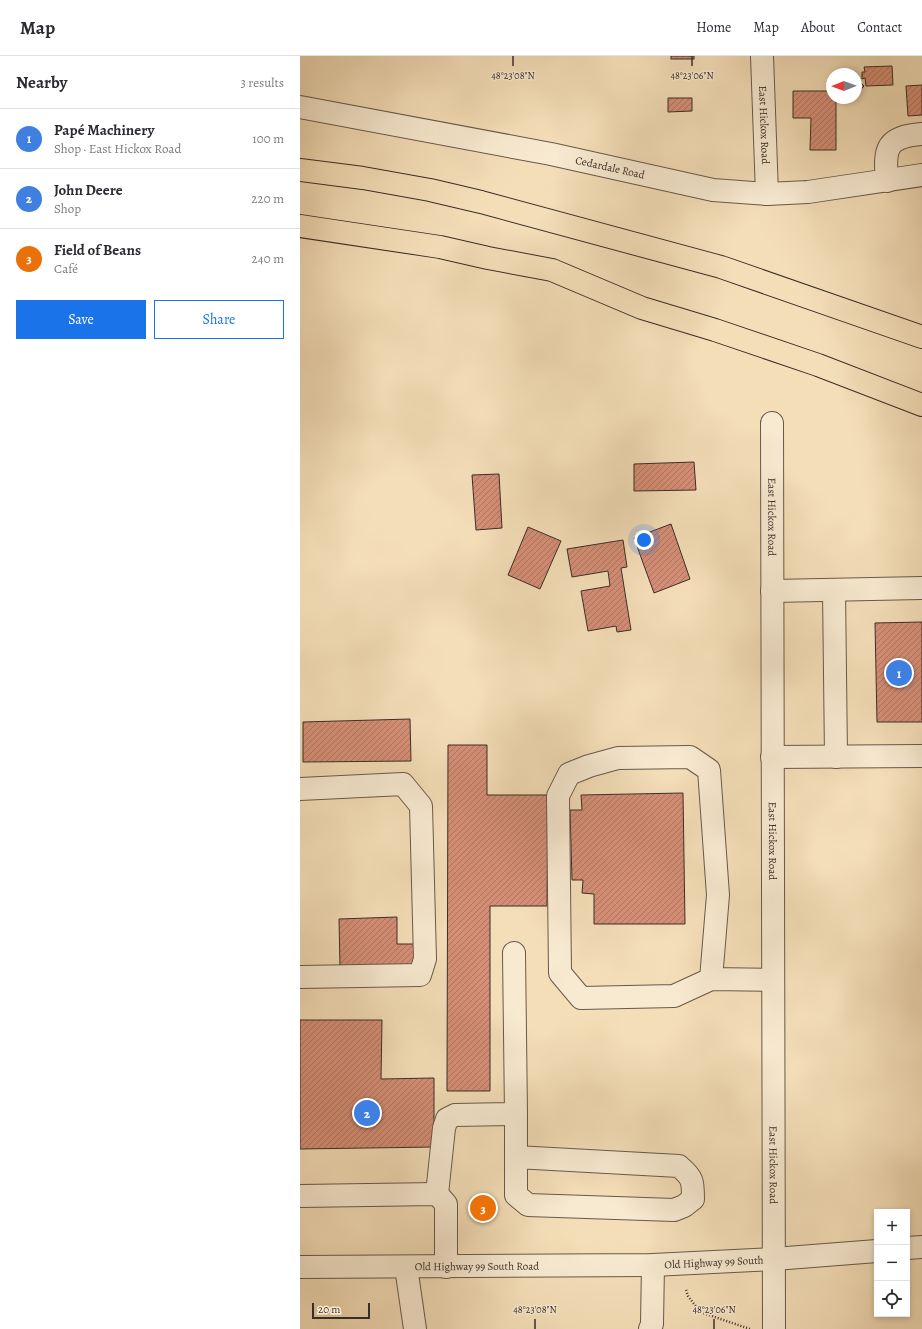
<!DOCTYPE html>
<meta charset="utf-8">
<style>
:root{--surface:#fff;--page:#f7f7f7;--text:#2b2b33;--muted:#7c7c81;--line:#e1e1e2;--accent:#1a73e8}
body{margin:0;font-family:Alegreya,serif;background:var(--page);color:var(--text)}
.controls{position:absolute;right:12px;bottom:12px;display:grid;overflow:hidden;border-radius:0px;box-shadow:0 2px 6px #0003}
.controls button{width:36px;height:36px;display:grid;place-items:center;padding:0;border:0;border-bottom:1px solid var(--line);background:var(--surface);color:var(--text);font:20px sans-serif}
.compass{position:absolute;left:526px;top:12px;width:36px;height:36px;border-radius:50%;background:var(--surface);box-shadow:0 2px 6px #0003;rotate:269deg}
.scale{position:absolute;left:12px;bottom:10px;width:58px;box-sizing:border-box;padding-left:4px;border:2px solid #3a2d27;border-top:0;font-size:11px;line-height:14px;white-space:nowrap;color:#3a2d27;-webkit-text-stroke:3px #f8ead1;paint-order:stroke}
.you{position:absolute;left:344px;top:484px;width:14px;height:14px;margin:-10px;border:3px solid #fff;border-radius:50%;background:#1a73e8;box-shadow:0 0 0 6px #1a73e833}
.badge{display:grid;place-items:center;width:26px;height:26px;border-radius:50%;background:var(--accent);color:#fff;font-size:13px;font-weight:700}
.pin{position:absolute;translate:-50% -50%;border:2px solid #fff;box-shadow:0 1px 4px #0006}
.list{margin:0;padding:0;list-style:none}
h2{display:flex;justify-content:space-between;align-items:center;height:52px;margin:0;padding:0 16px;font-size:17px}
h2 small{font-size:13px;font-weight:400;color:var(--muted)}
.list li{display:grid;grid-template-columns:26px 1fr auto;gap:12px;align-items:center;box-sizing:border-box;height:60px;padding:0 16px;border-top:1px solid var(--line)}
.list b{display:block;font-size:15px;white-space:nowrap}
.list p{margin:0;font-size:13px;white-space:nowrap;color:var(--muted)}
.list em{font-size:13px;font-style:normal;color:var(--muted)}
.actions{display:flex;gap:8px;padding:12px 16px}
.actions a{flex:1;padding:9px 0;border:1px solid var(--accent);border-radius:0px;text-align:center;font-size:14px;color:var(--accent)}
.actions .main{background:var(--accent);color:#fff}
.icon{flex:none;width:22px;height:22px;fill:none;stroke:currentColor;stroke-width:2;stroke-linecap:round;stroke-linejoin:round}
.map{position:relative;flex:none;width:622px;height:1273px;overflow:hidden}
header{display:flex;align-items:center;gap:24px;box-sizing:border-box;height:56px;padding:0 20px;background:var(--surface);border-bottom:1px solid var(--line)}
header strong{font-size:19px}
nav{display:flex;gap:22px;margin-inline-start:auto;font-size:14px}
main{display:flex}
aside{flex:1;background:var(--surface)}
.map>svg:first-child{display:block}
</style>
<header>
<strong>Map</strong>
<nav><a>Home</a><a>Map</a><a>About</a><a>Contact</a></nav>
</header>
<main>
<aside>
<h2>Nearby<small>3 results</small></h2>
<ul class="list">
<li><span class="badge" style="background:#3f7fe0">1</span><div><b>Papé Machinery</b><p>Shop · East Hickox Road</p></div><em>100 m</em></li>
<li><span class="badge" style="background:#3f7fe0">2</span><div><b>John Deere</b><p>Shop</p></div><em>220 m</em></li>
<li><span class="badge" style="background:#e8710a">3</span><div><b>Field of Beans</b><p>Café</p></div><em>240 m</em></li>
</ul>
<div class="actions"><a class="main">Save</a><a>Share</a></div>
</aside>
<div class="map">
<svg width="622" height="1273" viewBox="0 0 622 1273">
<defs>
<pattern id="building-hatch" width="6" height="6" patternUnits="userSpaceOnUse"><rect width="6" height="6" fill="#d68f77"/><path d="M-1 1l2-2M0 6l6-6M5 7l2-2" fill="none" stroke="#af7562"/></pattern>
</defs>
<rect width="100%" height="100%" fill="#f4deb8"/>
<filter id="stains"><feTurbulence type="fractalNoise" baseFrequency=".005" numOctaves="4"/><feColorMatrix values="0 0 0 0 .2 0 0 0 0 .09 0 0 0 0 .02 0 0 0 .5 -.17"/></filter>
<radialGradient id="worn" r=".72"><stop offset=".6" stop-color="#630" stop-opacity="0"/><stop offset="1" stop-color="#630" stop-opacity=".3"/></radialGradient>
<g fill="url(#building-hatch)" stroke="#3a2d27">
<rect x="371" y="0" width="23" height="3"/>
<path d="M 592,10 L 593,29 L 566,30 L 565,22 L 562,23 L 562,16 L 565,16 L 564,11 Z"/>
<path d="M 556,22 L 564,30 L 557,38 L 556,37 Z"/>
<path d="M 622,29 L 622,59 L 608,60 L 606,30 Z"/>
<path d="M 493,35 L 532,35 L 532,42 L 536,42 L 536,94 L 510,94 L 511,62 L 493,62 Z"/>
<path d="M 368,42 L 392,42 L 392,55 L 368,56 Z"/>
<path d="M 394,406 L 396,434 L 334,435 L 334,408 Z"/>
<path d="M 199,418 L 202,472 L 176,474 L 172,419 Z"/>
<path d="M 371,468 L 390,523 L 354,537 L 334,482 Z"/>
<path d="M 228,471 L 261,485 L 240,533 L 208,519 Z"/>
<path d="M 323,484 L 327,511 L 321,512 L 331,574 L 317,576 L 316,570 L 288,575 L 281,535 L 310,530 L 308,515 L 272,521 L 267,493 Z"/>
<path d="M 622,566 L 622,666 L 577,666 L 575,567 Z"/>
<path d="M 110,663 L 111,705 L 3,706 L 3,666 Z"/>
<path d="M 148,689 L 187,689 L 187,739 L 248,739 L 247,850 L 190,850 L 190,1035 L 147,1035 Z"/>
<path d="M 383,737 L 385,868 L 294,868 L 294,838 L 282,837 L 283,824 L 272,824 L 270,754 L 282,754 L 281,739 Z"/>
<path d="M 97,861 L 97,888 L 115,888 L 114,911 L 40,911 L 39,863 Z"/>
<path d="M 0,964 L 82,964 L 81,1023 L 134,1022 L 134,1091 L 0,1093 Z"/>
<rect x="175" y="1145" width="16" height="13"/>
</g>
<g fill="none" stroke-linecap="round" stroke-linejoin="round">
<g stroke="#68594b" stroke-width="24">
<g id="minor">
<path id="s1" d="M 462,0 L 467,138"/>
<path id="s2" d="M 0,51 L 251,98 L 413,134 L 467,138 L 508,136 L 622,119"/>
<path d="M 587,125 C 584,92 586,81 622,78"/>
<path id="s3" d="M 472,367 L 474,1273"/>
<path d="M 534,534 L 536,701"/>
<path d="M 472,535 L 622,532"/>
<path d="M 472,701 L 622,700"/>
<path d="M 0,733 L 103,728 L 121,750 L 125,903 L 120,919 L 0,921"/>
<path d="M 411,923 L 418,839 L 409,714 L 390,701 L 318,702 L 289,710 L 269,718 L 258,740 L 260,917 L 281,942 L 374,940 L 411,923 L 473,924"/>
<path d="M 216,1058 L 216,1139 L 228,1149 L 374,1154 L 384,1150 L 393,1143 C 393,1125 393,1122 379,1110 L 216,1101"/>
<path d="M 137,1138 L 144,1072 L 147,1063 L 155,1059 L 216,1058 L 214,897"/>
<path d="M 0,1140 L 137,1138 L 146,1148 L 146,1211"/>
<path d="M 607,1192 L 622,1191"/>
<path id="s4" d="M 0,1211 L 353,1209 L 474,1203 L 577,1195"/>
<path d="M 106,1211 L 115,1273"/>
<path d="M 350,1273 L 352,1268 L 353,1209"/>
</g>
</g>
<g stroke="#3a2d27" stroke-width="24">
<g id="highway">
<path d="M 0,114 L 63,122 L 130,134 L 181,146 L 421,211 L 622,281"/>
<path d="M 0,170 L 140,191 L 188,202 L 252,214 L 342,252 L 415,274 L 518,309 L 622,349"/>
</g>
</g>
<path stroke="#3a2d27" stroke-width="2.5" stroke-dasharray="1 2" stroke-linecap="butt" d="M 386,1234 L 388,1240 L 400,1256 L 450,1273"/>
<use href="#minor" stroke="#f8ead1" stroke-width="22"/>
<use href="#highway" stroke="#f4deb8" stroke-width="22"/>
</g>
<path fill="none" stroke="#3a2d27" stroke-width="1.5" d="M 213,0 L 213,10M 392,0 L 392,10M 235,1263 L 235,1273M 414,1263 L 414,1273"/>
<g text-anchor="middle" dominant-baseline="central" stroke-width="3" stroke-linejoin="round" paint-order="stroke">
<g font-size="11" fill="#3a2d27" stroke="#f8ead1">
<text stroke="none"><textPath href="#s1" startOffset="69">East Hickox Road</textPath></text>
<text stroke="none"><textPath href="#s2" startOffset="316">Cedardale Road</textPath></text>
<text stroke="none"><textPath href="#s3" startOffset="94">East Hickox Road</textPath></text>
<text stroke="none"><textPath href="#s3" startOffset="418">East Hickox Road</textPath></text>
<text stroke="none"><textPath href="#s3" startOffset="742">East Hickox Road</textPath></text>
<text stroke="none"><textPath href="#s4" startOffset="414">Old Highway 99 South</textPath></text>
<text stroke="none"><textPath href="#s4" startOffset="177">Old Highway 99 South Road</textPath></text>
</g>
</g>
<g font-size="10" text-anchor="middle" fill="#3a2d27" stroke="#f8ead1" stroke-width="3" stroke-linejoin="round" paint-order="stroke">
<text x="213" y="23">48°23'08"N</text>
<text x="392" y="23">48°23'06"N</text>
<text x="235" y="1257">48°23'08"N</text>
<text x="414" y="1257">48°23'06"N</text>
</g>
<rect width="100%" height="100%" filter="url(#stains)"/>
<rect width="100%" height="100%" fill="url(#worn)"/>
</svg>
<div class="controls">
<button>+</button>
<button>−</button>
<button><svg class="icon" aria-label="locate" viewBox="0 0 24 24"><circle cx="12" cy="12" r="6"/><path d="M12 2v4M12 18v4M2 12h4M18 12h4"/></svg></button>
</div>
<svg class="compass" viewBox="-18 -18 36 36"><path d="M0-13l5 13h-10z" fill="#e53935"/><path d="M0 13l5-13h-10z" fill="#7c7c81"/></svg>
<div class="scale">20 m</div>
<div class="you"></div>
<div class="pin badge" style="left:599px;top:617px;background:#3f7fe0">1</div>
<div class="pin badge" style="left:67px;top:1057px;background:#3f7fe0">2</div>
<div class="pin badge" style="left:183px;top:1152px;background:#e8710a">3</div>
</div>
</main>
